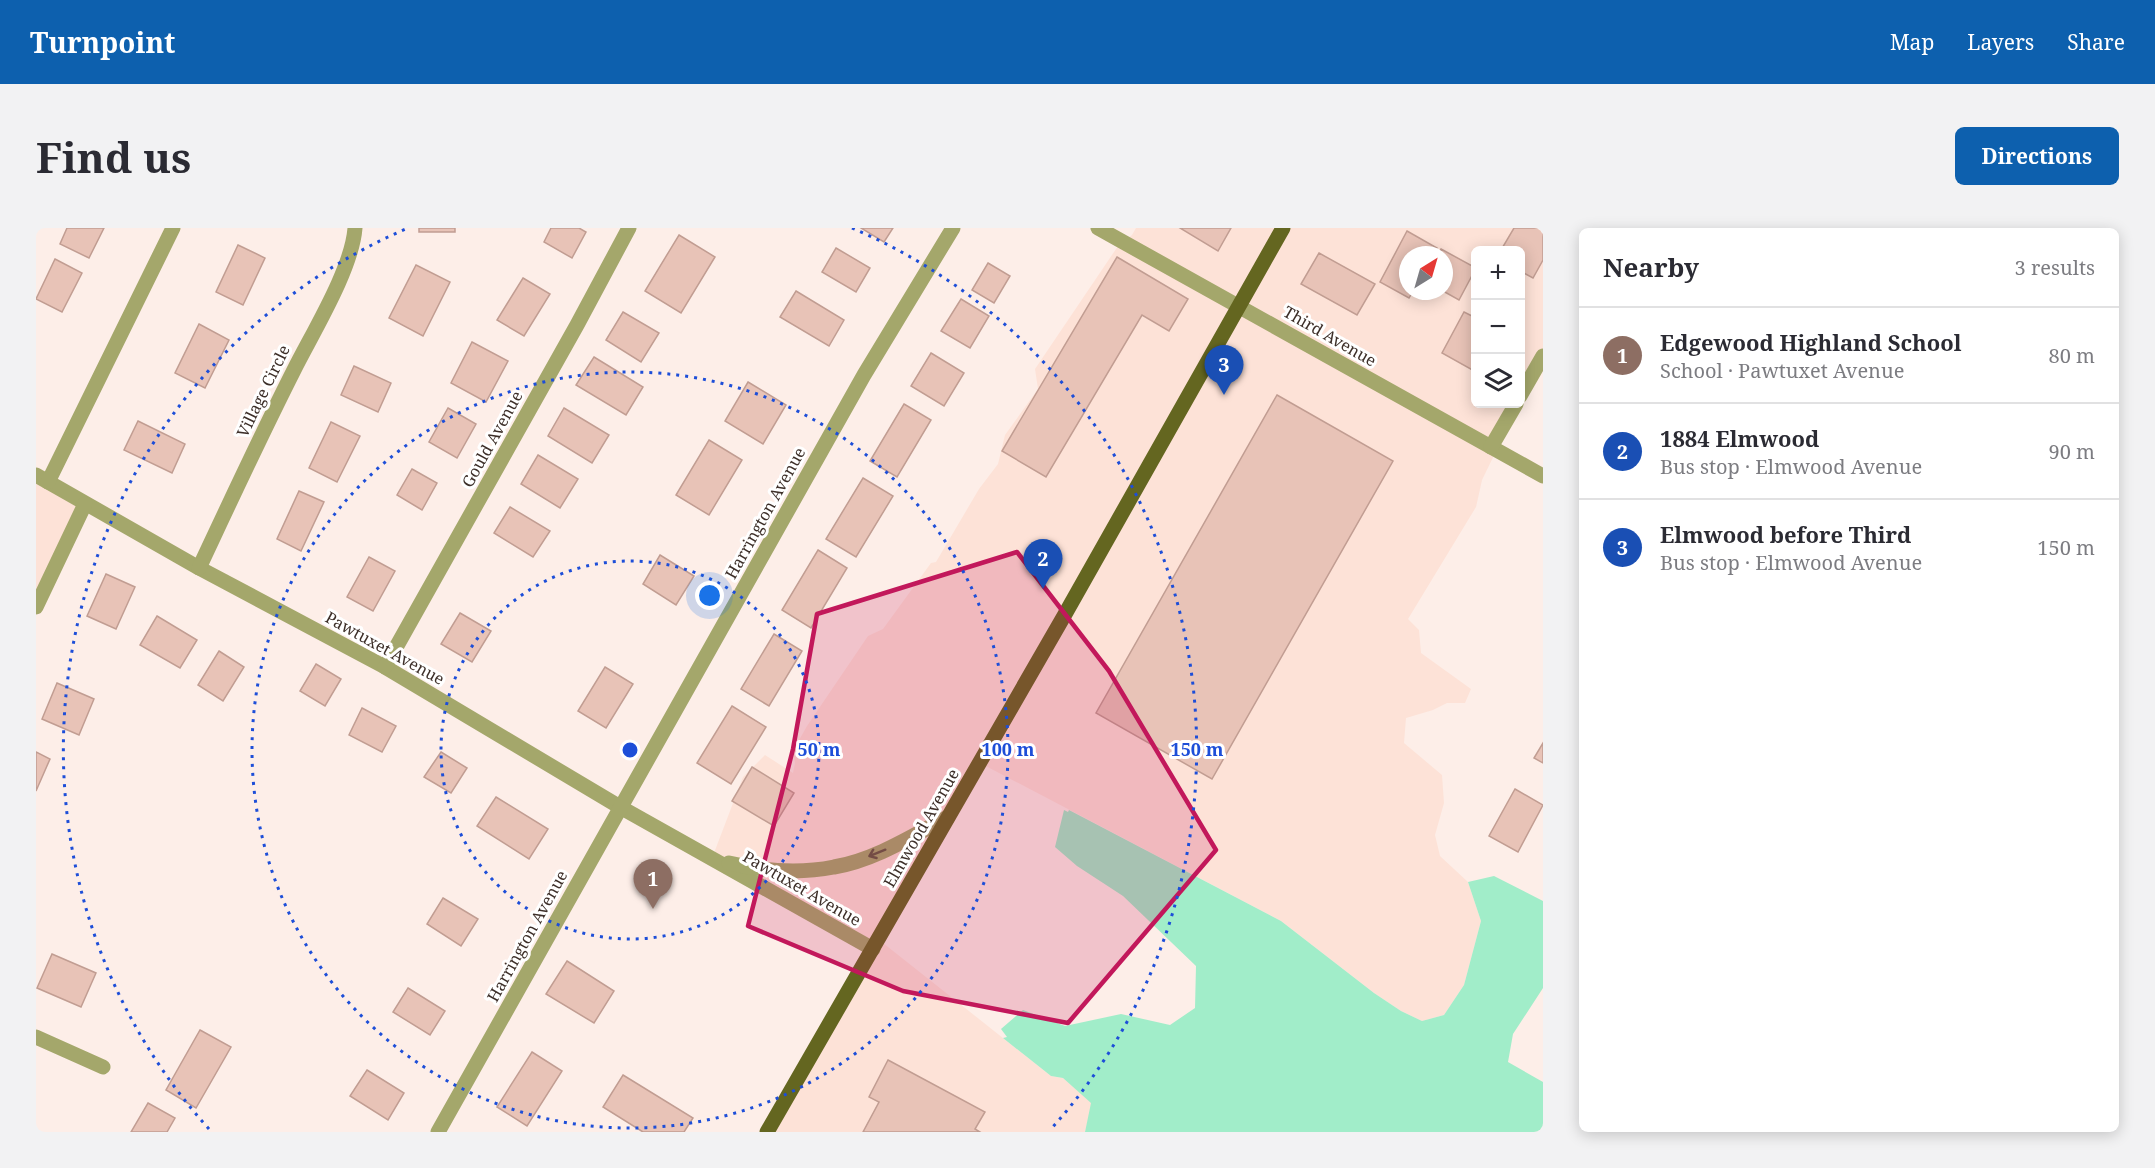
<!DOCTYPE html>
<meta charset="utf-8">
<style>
:root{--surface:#fff;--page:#f2f2f3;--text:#2b2b33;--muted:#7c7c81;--line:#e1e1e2;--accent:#0d60ae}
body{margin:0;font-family:"Noto Serif",serif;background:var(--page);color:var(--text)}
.controls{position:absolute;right:18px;top:18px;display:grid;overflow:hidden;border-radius:9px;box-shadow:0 3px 15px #0003}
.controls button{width:54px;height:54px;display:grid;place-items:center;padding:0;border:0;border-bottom:2px solid var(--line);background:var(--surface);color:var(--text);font:30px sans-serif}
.compass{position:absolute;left:1363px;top:18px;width:54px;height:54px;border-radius:50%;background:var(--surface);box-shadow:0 3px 15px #0003;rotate:37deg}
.you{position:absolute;left:674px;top:368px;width:21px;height:21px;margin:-15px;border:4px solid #fff;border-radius:50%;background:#1a73e8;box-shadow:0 0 0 9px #1a73e833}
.badge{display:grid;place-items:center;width:39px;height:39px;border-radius:50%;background:var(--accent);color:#fff;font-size:20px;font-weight:700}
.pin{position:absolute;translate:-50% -50px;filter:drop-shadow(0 2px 3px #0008)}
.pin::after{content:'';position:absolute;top:32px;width:21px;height:18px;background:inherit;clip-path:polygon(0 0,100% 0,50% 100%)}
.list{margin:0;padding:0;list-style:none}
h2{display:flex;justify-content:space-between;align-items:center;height:78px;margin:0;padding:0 24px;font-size:26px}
h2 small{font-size:20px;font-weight:400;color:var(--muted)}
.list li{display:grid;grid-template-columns:39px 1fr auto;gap:18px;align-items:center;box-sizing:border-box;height:96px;padding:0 24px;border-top:2px solid var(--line)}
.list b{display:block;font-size:22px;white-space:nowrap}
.list p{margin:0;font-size:20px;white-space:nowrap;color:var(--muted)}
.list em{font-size:20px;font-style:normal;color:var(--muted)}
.icon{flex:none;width:33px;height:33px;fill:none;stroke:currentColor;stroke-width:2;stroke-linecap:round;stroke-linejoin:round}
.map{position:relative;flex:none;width:1507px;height:904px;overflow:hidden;border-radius:9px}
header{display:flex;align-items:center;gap:36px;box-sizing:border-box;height:84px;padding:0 30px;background:var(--accent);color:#fff}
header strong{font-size:28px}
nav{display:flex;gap:33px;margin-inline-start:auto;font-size:21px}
.intro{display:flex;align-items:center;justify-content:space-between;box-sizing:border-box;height:144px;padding:0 36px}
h1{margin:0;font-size:42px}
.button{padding:15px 27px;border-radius:9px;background:var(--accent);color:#fff;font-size:21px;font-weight:700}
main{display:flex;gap:36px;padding:0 36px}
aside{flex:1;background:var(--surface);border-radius:9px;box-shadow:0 3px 15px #0003}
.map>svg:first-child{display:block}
</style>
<header>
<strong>Turnpoint</strong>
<nav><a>Map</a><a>Layers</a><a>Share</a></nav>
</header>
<div class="intro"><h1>Find us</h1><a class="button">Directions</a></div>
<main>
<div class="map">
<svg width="1507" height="904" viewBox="0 0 1507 904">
<rect width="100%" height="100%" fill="#fdeee8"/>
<g fill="#fde2d7" fill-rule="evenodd">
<path d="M 1100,0 L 1507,0 L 1507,133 L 1485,173 L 1484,22 L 1440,22 L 1440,176 L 1483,176 L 1446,252 L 1440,279 L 1372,391 L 1383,402 L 1385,425 L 1435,461 L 1429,475 L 1411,475 L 1397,482 L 1370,490 L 1368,515 L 1406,547 L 1408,575 L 1399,607 L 1404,628 L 1432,654 L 1445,693 L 1428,757 L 1408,787 L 1386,793 L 1365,783 L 1338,765 L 1245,693 L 946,536 L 847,715 L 1015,848 L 1027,850 L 1056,875 L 1049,904 L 732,904 L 837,724 L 678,625 L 707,549 L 729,527 L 757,545 L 759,535 L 757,523 L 771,498 L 832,408 L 847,401 L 895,335 L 900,334 L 943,261 L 962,236 L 969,207 L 1002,161 L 999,141 L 1082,18 L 1096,7 ZM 1372,27 L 1408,27 L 1408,63 L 1372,63 Z"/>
<path d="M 0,245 L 46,274 L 0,381 Z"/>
</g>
<path fill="#a1edc9" d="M 1028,582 L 1032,584 L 1033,582 L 1245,693 L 1338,765 L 1365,783 L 1386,793 L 1408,787 L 1428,757 L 1445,693 L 1432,654 L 1458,648 L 1507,673 L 1507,760 L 1477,806 L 1472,834 L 1507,854 L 1507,904 L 1049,904 L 1055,875 L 1027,850 L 1015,848 L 967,810 L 971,809 L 965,801 L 987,782 L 1029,798 L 1085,786 L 1134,797 L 1159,780 L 1160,738 L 1087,668 L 1041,638 L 1019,619 Z"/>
<g fill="#e8c3b7" stroke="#c19d92" stroke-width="1.5">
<path d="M 31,0 L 68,0 L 53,30 L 24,16 Z"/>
<rect x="383" y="0" width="36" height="4"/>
<path d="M 515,0 L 543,0 L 550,4 L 536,30 L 508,14 Z"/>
<path d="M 825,0 L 857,0 L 848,14 Z"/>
<path d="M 1144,0 L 1195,0 L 1182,23 Z"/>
<path d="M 1478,0 L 1507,0 L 1507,32 L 1497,50 L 1484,43 L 1484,22 L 1465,22 Z"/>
<path d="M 1371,3 L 1401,20 L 1397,27 L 1372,27 L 1372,63 L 1377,63 L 1373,70 L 1344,54 Z"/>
<path d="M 643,7 L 679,29 L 645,85 L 609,63 Z"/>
<path d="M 202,17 L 229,30 L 207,77 L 180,64 Z"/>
<path d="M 800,20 L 834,40 L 820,64 L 786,44 Z"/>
<path d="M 1405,21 L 1440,40 L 1423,72 L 1407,63 L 1408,27 L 1402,27 Z"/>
<path d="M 1283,25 L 1339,56 L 1321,87 L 1265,56 Z"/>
<path d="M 1081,29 L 1152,71 L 1133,103 L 1106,87 L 1010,249 L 966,223 Z"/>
<path d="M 19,31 L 46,45 L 26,84 L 0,71 Z"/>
<path d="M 952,35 L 974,48 L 958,75 L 936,62 Z"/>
<path d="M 380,37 L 414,54 L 387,108 L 353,90 Z"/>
<path d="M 487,50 L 514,66 L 488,108 L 461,92 Z"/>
<path d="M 760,63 L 808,92 L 793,118 L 744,89 Z"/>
<path d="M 925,71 L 953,88 L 934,120 L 905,103 Z"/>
<path d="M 587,84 L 623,105 L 605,134 L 570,112 Z"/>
<path d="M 1428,84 L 1440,90 L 1440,144 L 1406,125 Z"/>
<path d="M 163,96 L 193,112 L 169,160 L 139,145 Z"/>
<path d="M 436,114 L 472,133 L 450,174 L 415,155 Z"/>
<path d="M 895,125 L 928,145 L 908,178 L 875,158 Z"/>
<path d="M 558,129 L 607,159 L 590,187 L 540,157 Z"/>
<path d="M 318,138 L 355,155 L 342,184 L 305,167 Z"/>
<path d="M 712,154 L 750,177 L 727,216 L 689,193 Z"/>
<path d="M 1241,167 L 1357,233 L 1176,551 L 1060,485 Z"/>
<path d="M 868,176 L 895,192 L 861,249 L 834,233 Z"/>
<path d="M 412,180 L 440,196 L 421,230 L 393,214 Z"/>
<path d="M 528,180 L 573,207 L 556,235 L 512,208 Z"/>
<path d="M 102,193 L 149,216 L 136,245 L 88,222 Z"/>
<path d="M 295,194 L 324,208 L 301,254 L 273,240 Z"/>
<path d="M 673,212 L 706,232 L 673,287 L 640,267 Z"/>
<path d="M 502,227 L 542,251 L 524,280 L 485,256 Z"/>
<path d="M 376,241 L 401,255 L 386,282 L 361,267 Z"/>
<path d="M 827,250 L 857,268 L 820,329 L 790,311 Z"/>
<path d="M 263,263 L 288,274 L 265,323 L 241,311 Z"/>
<path d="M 474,279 L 514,303 L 497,329 L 458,305 Z"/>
<path d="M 782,322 L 811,340 L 775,400 L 746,382 Z"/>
<path d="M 624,327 L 658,348 L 640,377 L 607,356 Z"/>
<path d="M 333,329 L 359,343 L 337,383 L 311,369 Z"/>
<path d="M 70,346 L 99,359 L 80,401 L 51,388 Z"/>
<path d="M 424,385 L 455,403 L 436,434 L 405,416 Z"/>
<path d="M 121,388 L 161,412 L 144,440 L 104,417 Z"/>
<path d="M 738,406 L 766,423 L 733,478 L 705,461 Z"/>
<path d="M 183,423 L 208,439 L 187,473 L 162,457 Z"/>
<path d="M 280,436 L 305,451 L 289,478 L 264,463 Z"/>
<path d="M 569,439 L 597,456 L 570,500 L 542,483 Z"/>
<path d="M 21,455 L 58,471 L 43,507 L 6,491 Z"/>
<path d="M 696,478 L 730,499 L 695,556 L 661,535 Z"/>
<path d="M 326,480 L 360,498 L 346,524 L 313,507 Z"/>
<path d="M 1507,515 L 1507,535 L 1498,530 Z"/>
<path d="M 0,524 L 14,531 L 0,563 Z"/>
<path d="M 405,524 L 431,540 L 415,565 L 388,549 Z"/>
<path d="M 716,539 L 758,565 L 738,598 L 696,573 Z"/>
<path d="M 1479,561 L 1507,577 L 1482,624 L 1453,608 Z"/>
<path d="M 460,569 L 512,601 L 493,631 L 441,598 Z"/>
<path d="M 407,670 L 442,691 L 425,718 L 391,696 Z"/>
<path d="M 16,726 L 60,745 L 45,779 L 1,760 Z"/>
<path d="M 531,733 L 578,763 L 558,795 L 510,766 Z"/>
<path d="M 372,760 L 409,783 L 394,807 L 357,784 Z"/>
<path d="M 164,802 L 195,819 L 160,880 L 130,862 Z"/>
<path d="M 496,824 L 526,843 L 491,898 L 461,879 Z"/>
<path d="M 852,832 L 949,884 L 939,901 L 944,904 L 827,904 L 843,874 L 833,869 Z"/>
<path d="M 331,842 L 368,865 L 352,892 L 314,868 Z"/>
<path d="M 587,847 L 657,890 L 648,904 L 607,904 L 567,879 Z"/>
<path d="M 112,875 L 139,890 L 131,904 L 95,904 Z"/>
</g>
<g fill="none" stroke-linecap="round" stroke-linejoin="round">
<g stroke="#a4a76b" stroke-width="15">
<path d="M 1062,0 L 1507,248"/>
<path d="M 1484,168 L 1507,128"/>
<path d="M 1455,219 L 1480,176"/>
<path d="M 0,247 L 163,340 L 349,439 L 584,579 L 837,721"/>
<path d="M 12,254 L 137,0"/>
<path d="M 163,340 C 194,274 225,207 258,142 C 277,104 316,41 319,0"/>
<path d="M 0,379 L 49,276"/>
<path d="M 349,439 L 541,97 L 593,0"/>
<path d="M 693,635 C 727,643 763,646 798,639 C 839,632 876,608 912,589"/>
<path d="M 0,809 L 67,839"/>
<path d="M 402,904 L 828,147 L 917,0"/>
</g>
<path stroke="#646620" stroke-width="15" d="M 731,904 L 1028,388 L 1247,0"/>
</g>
<defs><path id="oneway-shaft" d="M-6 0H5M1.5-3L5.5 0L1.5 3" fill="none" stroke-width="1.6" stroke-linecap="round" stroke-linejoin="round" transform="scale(1.5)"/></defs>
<use stroke="#615940" href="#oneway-shaft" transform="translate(841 625) rotate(158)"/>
<path fill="#c2185b" fill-opacity="0.2" stroke="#c2185b" stroke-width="4.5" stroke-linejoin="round" d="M 981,324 L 1073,443 L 1180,622 L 1032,795 L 867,763 L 712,698 L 757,521 L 781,386 Z"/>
<g fill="none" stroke="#1d4ed8" stroke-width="3" stroke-dasharray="3 6">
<circle cx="594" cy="522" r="189"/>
<circle cx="594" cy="522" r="378"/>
<path d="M173 901A567 567 0 0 1 372 0M816 0A567 567 0 0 1 1015 901"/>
</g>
<g text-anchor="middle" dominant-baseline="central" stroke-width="6" stroke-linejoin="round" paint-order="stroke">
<g font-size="16" fill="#3d2f29" stroke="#fff">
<text transform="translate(1294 108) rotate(30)">Third Avenue</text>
<text transform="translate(227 163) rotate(-64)">Village Circle</text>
<text transform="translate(456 211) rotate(-61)">Gould Avenue</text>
<text transform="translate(729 285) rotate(-61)">Harrington Avenue</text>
<text transform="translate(349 420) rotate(29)">Pawtuxet Avenue</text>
<text transform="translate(885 600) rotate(-60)">Elmwood Avenue</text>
<text transform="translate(766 660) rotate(30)">Pawtuxet Avenue</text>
<text transform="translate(491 708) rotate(-61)">Harrington Avenue</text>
</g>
</g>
<circle cx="594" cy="522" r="9" fill="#1d4ed8" stroke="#fff" stroke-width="3"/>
<g font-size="18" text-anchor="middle" font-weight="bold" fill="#1d4ed8" stroke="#fff" stroke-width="6" stroke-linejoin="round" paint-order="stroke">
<text x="783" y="528">50 m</text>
<text x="972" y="528">100 m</text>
<text x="1161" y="528">150 m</text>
</g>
</svg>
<div class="controls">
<button>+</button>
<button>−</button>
<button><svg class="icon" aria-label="layers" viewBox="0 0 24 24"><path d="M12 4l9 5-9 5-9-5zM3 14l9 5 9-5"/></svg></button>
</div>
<svg class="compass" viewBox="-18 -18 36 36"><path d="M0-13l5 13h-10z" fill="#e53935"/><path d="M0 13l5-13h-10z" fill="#7c7c81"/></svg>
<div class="you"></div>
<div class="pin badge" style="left:617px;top:681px;background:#8d6e63">1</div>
<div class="pin badge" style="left:1007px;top:361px;background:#1a4fb4">2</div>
<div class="pin badge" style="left:1188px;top:167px;background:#1a4fb4">3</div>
</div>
<aside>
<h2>Nearby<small>3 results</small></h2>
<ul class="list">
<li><span class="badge" style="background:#8d6e63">1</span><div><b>Edgewood Highland School</b><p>School · Pawtuxet Avenue</p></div><em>80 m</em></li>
<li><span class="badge" style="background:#1a4fb4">2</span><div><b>1884 Elmwood</b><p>Bus stop · Elmwood Avenue</p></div><em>90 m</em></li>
<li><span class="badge" style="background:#1a4fb4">3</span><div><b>Elmwood before Third</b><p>Bus stop · Elmwood Avenue</p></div><em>150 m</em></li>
</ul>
</aside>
</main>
